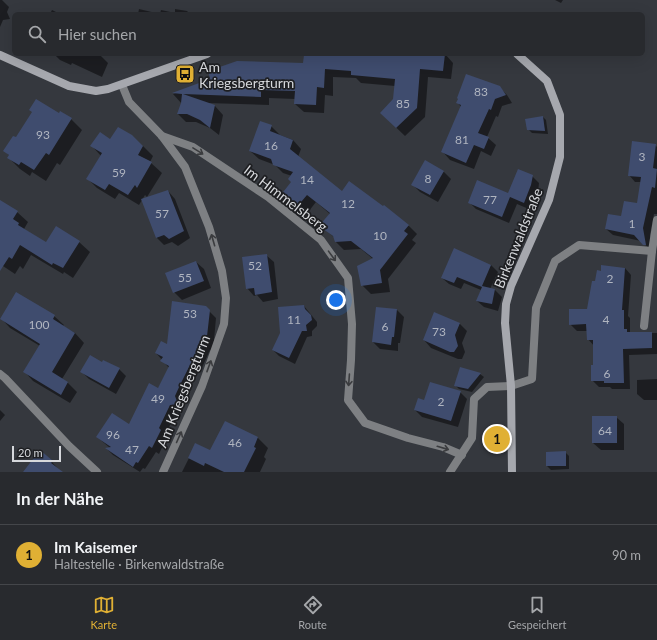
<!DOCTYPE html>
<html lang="de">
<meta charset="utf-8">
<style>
:root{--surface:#282a2e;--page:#303236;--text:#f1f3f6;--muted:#a5a7aa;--line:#44464a;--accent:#e0b034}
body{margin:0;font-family:Lato,sans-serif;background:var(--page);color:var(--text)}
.scale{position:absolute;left:12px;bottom:10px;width:49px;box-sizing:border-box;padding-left:4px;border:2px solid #d6d8dc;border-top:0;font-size:11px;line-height:14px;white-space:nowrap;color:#d6d8dc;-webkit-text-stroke:3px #1e1f22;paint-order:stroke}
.you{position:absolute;left:336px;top:300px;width:14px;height:14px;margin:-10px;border:3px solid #fff;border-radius:50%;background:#1a73e8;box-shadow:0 0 0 6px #1a73e833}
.badge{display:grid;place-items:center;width:26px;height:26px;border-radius:50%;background:var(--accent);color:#111;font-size:13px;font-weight:700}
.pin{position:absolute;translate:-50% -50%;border:2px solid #fff;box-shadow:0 1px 4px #0006}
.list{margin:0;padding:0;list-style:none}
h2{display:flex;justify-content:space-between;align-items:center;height:52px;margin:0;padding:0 16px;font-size:17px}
h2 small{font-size:13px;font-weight:400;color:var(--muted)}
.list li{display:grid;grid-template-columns:26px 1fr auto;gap:12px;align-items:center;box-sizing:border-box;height:60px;padding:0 16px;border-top:1px solid var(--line)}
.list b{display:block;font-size:15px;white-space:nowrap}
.list p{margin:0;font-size:13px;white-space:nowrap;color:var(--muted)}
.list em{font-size:13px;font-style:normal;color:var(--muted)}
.icon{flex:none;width:22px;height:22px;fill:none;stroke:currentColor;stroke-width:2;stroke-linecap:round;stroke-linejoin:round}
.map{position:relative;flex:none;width:657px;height:472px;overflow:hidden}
.search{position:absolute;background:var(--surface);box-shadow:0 4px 16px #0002;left:12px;right:12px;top:12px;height:44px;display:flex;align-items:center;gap:10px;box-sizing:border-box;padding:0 14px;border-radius:6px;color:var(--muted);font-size:15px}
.sheet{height:112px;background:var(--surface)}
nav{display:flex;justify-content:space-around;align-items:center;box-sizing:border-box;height:56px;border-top:1px solid var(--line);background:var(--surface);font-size:11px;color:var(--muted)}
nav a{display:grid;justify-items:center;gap:2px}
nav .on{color:var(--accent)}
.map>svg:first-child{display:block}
</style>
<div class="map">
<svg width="657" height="472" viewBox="0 0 657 472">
<rect width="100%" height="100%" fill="#35383e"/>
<g fill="#0007">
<path d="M 0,0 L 2,0 L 9,7 L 7,12 L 10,19 L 3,20 L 0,27 Z"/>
<path d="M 555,0 L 563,0 L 561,3 Z"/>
<path d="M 139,9 L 160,14 L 138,14 Z"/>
<path d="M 175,9 L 187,11 L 190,14 L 160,14 L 161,10 L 175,13 Z"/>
<path d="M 52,10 L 60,14 L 50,14 Z"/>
<path d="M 54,54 L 99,54 L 108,63 L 102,77 L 72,63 L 71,65 L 60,60 Z"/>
<path d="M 344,54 L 445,54 L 453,63 L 451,79 L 428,77 L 425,117 L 405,136 L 381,113 L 394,100 L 395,86 L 361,83 L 356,78 L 333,77 L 333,96 L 325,95 L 324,113 L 304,112 L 295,104 L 295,99 L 269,98 L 269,105 L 206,103 L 215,106 L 223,115 L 219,135 L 210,128 L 196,122 L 186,122 L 178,114 L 182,104 L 173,94 L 211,80 L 343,57 Z"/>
<path d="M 499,87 L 507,95 L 512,103 L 502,106 L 498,117 L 496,116 L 487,137 L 496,145 L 491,156 L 481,151 L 474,169 L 450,160 L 443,152 L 461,107 L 458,103 Z"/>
<path d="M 61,112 L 71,119 L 82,130 L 60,165 L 57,163 L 46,181 L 32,172 L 30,176 L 20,169 L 9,158 L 10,156 L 5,151 Z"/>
<path d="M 543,117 L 546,120 L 548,134 L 532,133 L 528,129 Z"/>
<path d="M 271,126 L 280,135 L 293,140 L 301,149 L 298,157 L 342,193 L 409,226 L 417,234 L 412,240 L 416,243 L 388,279 L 390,292 L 371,294 L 362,285 L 373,259 L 361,249 L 344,250 L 335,241 L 335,238 L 321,226 L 330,214 L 316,202 L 305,216 L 281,196 L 292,182 L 292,176 L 283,173 L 275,165 L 259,159 L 250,151 Z"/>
<path d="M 110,140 L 143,146 L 153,156 L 150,162 L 162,173 L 147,197 L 145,195 L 139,205 L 119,193 L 115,199 L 97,188 L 87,178 L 101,156 L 92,146 Z"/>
<path d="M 655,145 L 657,147 L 657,214 L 654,214 L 650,235 L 652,251 L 641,241 L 613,235 L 606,229 L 638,205 L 641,182 L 635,182 L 629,175 Z"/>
<path d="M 443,171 L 451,179 L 438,202 L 420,192 L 413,185 Z"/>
<path d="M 532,176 L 539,183 L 538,193 L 531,210 L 517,204 L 509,223 L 476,209 L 469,202 L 508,195 Z"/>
<path d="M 168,191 L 175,199 L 190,238 L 178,246 L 172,242 L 164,245 L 156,237 Z"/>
<path d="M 0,201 L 17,212 L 28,222 L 24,229 L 47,244 L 79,242 L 90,252 L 73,278 L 64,272 L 63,274 L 31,255 L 23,269 L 20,266 L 15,274 L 0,264 Z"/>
<path d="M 266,255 L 274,262 L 278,299 L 263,302 L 257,295 L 254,296 L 247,288 Z"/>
<path d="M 196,262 L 204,269 L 211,288 L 182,300 L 174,292 Z"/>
<path d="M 491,265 L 498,272 L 490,289 L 495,290 L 502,297 L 498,311 L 484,307 L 477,301 L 481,290 L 464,283 L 461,289 L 449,284 L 442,278 Z"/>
<path d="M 625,268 L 631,275 L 628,316 L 630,318 L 630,333 L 657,333 L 657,354 L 629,355 L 630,389 L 612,389 L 610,387 L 599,387 L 592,380 L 594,366 L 594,346 L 588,339 L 587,331 L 577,331 L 570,324 L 588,310 L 596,283 L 602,272 Z"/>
<path d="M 304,306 L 317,322 L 317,326 L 312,331 L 312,336 L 307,337 L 295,364 L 279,356 L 273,350 Z"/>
<path d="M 377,308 L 397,310 L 404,317 L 400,343 L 398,343 L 398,351 L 380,349 L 373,342 Z"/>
<path d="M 209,311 L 216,318 L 213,351 L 210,350 L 200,372 L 197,371 L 181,403 L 183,411 L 177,411 L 165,435 L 167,437 L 159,454 L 156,452 L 145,469 L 143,468 L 140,472 L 113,455 L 107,449 L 110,448 L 97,437 L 130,425 L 158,389 L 169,368 L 156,353 L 167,346 Z"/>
<path d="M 435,313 L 460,324 L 467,331 L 462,343 L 465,352 L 462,359 L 458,359 L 431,348 L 424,340 Z"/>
<path d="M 54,316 L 64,325 L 63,326 L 75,333 L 84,343 L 62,379 L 68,383 L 77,392 L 70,403 L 33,381 L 24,371 L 40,346 L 10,328 L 1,318 Z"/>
<path d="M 104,361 L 119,369 L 126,376 L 116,394 L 89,379 L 82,372 L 102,364 Z"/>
<path d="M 480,374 L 484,377 L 472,392 L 459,389 L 455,385 Z"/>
<path d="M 657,379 L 657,400 L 644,400 L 637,394 L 637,380 Z"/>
<path d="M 460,392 L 467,399 L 458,427 L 422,417 L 415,410 L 425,401 Z"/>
<path d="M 0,410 L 5,415 L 0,421 Z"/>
<path d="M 616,417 L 624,424 L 624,450 L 601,450 L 593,443 Z"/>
<path d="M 225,422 L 258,438 L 268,448 L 264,457 L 266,459 L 260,472 L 182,472 L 196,444 L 211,451 Z"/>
<path d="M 40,452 L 52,462 L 61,472 L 24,472 Z"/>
<path d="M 565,452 L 569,456 L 569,469 L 551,470 L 547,466 Z"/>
</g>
<g fill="#3f4c6e">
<path d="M 343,54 L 445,54 L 443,71 L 420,69 L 417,108 L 396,128 L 380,113 L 393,99 L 395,79 L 351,75 L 351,71 L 325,69 L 324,88 L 317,87 L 316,105 L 294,104 L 295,91 L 261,90 L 261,97 L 183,94 L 215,105 L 210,128 L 200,120 L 187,114 L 177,114 L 181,103 L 182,94 L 172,93 L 210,79 L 208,71 L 237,61 L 303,63 L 304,55 L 342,56 Z"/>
<path d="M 466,74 L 500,86 L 506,95 L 495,99 L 491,110 L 489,109 L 478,133 L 489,137 L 484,149 L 474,145 L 466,163 L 441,152 L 461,105 L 456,103 L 458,99 L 457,98 Z"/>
<path d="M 36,99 L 59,113 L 60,111 L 72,118 L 49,155 L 46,153 L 34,170 L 21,162 L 19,165 L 7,158 L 9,155 L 3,151 L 13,136 L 16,137 L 32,112 L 29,110 Z"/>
<path d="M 543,116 L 545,131 L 527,130 L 525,119 Z"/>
<path d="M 260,121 L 272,125 L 270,131 L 293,140 L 290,149 L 342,191 L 349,181 L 383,206 L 384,205 L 409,225 L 404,231 L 408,234 L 380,270 L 382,283 L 361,286 L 357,266 L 373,258 L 351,241 L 335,242 L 333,236 L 319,226 L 330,213 L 307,195 L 296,208 L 280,196 L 291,182 L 288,179 L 293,172 L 273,165 L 271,159 L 249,151 Z"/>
<path d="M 118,127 L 132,135 L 143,146 L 138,155 L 152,162 L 137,188 L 135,185 L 128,195 L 109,184 L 105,190 L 86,179 L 102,153 L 90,146 L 100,132 L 110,139 Z"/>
<path d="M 632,141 L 656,144 L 653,168 L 657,169 L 655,188 L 652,187 L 643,228 L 646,245 L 643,245 L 634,235 L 605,229 L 608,214 L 621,216 L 624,201 L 637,203 L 641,177 L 628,176 Z"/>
<path d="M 425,160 L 444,171 L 430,195 L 411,185 Z"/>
<path d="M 518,169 L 533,175 L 531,185 L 524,203 L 510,197 L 502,217 L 468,203 L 477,180 L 508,193 Z"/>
<path d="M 168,190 L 184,231 L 169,239 L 164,235 L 156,238 L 141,199 Z"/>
<path d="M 0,200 L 18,211 L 13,219 L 19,223 L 18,225 L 46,242 L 56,226 L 80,241 L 63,268 L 53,263 L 52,265 L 20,245 L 12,259 L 9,257 L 0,271 Z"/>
<path d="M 454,248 L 491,265 L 482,286 L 495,289 L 492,304 L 476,301 L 482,287 L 457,277 L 454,283 L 441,278 Z"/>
<path d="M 267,254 L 272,292 L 255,295 L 254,288 L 246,289 L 242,257 Z"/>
<path d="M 196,261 L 204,281 L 173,293 L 165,273 Z"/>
<path d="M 601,265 L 625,268 L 622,310 L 624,310 L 624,329 L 627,329 L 627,332 L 652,332 L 652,348 L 623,349 L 624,383 L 604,383 L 604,381 L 591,381 L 591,365 L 593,365 L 593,340 L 587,340 L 586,324 L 569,325 L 569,309 L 587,309 L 592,281 L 595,281 L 597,270 L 601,271 Z"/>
<path d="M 16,292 L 55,315 L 53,319 L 75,333 L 52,372 L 68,382 L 61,395 L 23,372 L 40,344 L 0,319 Z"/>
<path d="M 172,301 L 206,306 L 210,310 L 206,345 L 204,344 L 193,366 L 190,365 L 180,385 L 175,396 L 178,404 L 170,405 L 159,428 L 161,430 L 152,448 L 149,446 L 138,463 L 136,462 L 133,467 L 105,448 L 111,447 L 96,437 L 112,413 L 129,424 L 149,383 L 158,388 L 169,366 L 160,361 L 163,357 L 155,353 L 161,341 L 167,344 Z"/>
<path d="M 304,305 L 305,309 L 311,315 L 312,320 L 306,325 L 307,331 L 302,331 L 289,358 L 272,350 L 280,333 L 278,307 Z"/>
<path d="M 376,307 L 397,309 L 394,337 L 392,337 L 391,345 L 372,342 Z"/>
<path d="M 434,312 L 460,323 L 455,335 L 458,346 L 454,352 L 450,352 L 423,340 Z"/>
<path d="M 90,355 L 102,362 L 103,360 L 120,368 L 109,388 L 80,372 Z"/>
<path d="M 460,367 L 481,373 L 468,389 L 454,386 Z"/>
<path d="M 430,382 L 461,391 L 451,421 L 414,410 L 418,398 L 424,400 Z"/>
<rect x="592" y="416" width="25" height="27"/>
<path d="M 225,421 L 258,437 L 254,447 L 256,448 L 244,472 L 224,472 L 205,463 L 204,466 L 188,458 L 195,443 L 210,450 Z"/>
<path d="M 40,450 L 53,461 L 51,463 L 63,472 L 23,472 Z"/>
<path d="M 566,451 L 566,466 L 546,466 L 546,452 Z"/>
</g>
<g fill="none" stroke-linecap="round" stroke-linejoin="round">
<g stroke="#7e8083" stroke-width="8">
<path d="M 122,85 L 129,102 L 162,136 L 185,167 L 209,227 L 222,271 L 226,298 L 224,324 L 202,386 L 163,472"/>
<path d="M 162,136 L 193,147 L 268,197 L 321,240 L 348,278 L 352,324 L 351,360 L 348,400 L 365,423 L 408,438 L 443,447 L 462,455"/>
<path d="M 644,326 L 652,251 L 657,220"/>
<path d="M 0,374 L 5,378 L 69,446 L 97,472"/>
<path d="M 450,472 L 472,438 L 474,399 L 487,387 L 511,386 L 532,379 L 536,308 L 555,261 L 579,245 L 652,251"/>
</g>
<g stroke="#a6a8ae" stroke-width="8">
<path d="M 0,55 L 69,86 L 96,91 L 108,89 L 207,54"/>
<path d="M 512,472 L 511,386 L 505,323 L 506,304 L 511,286 L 549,200 L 560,157 L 560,115 L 547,81 L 517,54"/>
</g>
</g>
<defs><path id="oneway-shaft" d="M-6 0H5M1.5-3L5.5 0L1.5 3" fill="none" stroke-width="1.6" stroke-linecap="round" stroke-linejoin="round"/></defs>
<g stroke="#3b3c3f">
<use href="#oneway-shaft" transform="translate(198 151) rotate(32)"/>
<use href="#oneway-shaft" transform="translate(213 240) rotate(-106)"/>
<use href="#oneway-shaft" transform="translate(332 256) rotate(54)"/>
<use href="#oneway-shaft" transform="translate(209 366) rotate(-70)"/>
<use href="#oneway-shaft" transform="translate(349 380) rotate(94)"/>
<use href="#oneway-shaft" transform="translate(179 437) rotate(-66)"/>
<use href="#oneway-shaft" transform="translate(443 448) rotate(16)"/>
</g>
<defs>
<g id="bus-square" transform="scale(1)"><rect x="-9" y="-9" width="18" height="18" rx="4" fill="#e0b034" stroke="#1e1f22"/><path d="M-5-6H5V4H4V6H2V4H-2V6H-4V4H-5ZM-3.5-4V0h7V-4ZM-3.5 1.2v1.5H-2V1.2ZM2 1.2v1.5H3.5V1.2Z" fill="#111"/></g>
</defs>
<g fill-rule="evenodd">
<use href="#bus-square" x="185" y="74"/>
</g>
<g text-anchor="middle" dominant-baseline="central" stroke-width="3.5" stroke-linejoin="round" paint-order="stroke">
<g font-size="12" fill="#b0b5c0">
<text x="481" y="91">83</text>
<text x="403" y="103">85</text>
<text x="43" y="134">93</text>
<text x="462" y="139">81</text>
<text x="271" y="145">16</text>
<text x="642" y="156">3</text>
<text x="119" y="172">59</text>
<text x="428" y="178">8</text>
<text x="307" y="179">14</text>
<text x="490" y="199">77</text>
<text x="348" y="203">12</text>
<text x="162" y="213">57</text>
<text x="632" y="223">1</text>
<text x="380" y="235">10</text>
<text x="255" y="265">52</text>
<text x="185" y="277">55</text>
<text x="610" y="278">2</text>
<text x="190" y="313">53</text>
<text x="294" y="319">11</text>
<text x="606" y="319">4</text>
<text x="39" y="324">100</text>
<text x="385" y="326">6</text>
<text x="439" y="331">73</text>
<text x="607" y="373">6</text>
<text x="158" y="398">49</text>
<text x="441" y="401">2</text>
<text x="605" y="430">64</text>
<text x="113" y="434">96</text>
<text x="235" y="442">46</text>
<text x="132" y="449">47</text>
</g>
<g font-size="14" fill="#d6d8dc" stroke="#1e1f22" text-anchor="start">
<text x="199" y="66">Am<tspan x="199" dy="16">Kriegsbergturm</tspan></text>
</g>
<g font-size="14" fill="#d6d8dc" stroke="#1e1f22">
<text transform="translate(286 198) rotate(37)">Im Himmelsberg</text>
<text transform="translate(518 238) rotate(-68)">Birkenwaldstraße</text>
<text transform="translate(183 391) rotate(-68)">Am Kriegsbergturm</text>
</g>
</g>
</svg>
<div class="scale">20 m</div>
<div class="you"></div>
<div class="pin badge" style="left:497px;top:439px">1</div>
<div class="search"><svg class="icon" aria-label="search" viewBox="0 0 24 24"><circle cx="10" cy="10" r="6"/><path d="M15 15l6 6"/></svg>Hier suchen</div>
</div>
<section class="sheet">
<h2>In der Nähe<small></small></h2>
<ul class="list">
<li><span class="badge">1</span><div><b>Im Kaisemer</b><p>Haltestelle · Birkenwaldstraße</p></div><em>90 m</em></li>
</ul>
</section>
<nav>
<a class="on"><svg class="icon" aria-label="map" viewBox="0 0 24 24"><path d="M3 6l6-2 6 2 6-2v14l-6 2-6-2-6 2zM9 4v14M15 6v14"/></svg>Karte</a>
<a><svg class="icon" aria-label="directions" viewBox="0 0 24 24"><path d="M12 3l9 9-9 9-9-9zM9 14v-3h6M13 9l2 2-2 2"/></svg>Route</a>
<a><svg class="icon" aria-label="saved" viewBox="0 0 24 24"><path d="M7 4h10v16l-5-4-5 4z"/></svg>Gespeichert</a>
</nav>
